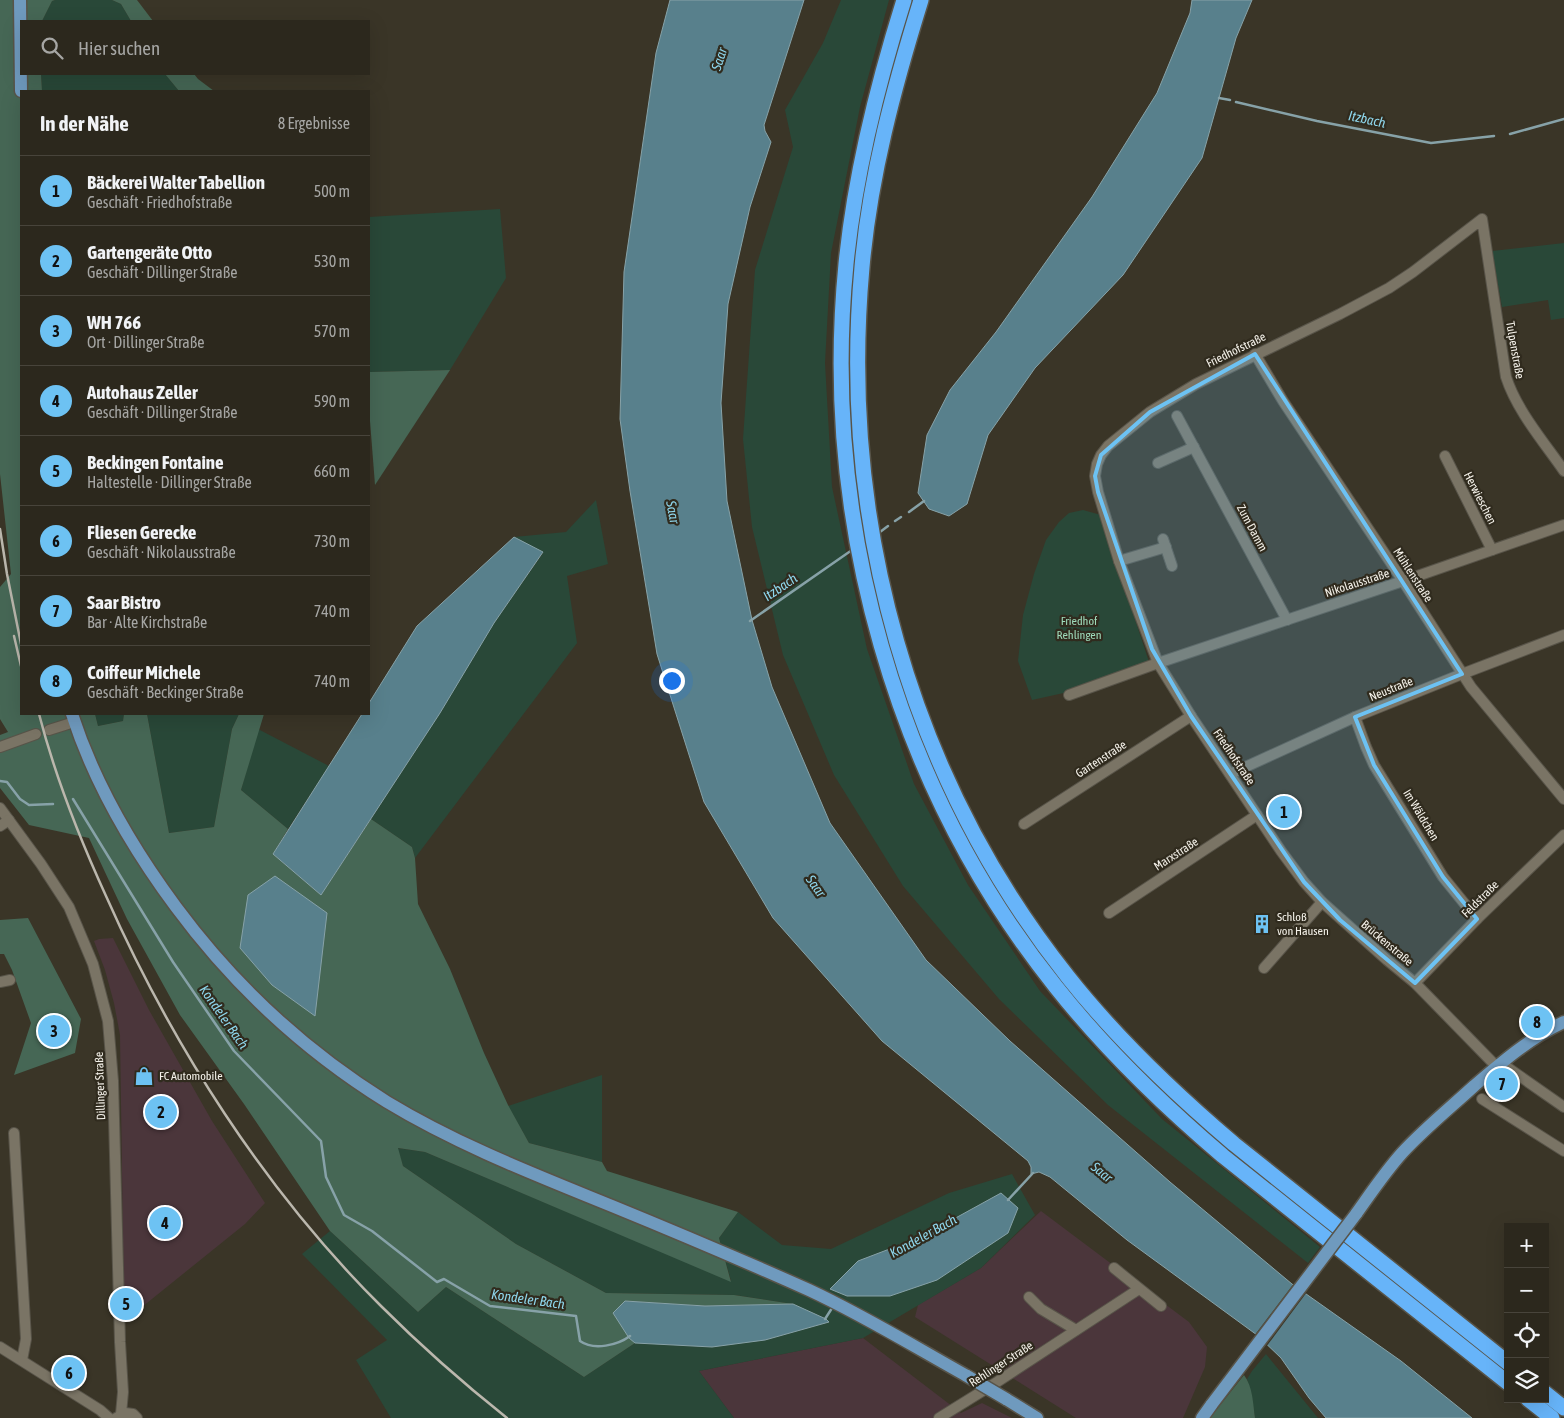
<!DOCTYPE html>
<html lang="de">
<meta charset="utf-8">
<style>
:root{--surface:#2c281d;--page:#343026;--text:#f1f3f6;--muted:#a6a6a4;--line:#48443b;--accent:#6dc2f3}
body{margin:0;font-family:"Asap Condensed",sans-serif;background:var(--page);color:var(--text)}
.controls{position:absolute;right:15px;bottom:15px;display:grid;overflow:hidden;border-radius:0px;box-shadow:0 5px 20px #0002}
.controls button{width:45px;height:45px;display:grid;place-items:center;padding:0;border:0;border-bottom:1px solid var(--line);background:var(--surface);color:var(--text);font:25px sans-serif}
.you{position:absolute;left:671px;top:680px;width:18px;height:18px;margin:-12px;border:4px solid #fff;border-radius:50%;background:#1a73e8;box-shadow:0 0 0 8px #1a73e833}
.badge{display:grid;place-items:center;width:32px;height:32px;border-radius:50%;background:var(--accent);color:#111;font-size:16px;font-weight:700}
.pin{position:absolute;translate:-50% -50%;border:2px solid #fff;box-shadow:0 1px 5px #0006}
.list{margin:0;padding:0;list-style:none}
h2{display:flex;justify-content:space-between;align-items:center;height:65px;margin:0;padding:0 20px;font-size:21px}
h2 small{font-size:16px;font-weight:400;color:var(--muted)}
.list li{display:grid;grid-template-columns:32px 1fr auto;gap:15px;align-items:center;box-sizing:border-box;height:70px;padding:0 20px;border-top:1px solid var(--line)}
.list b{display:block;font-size:19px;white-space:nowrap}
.list p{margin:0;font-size:16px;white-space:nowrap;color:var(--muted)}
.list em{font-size:16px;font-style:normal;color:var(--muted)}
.icon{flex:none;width:28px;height:28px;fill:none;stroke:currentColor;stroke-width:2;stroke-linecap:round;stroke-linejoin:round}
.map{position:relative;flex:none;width:1564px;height:1418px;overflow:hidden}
.search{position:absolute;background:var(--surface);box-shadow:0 5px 20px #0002;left:20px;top:20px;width:350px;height:55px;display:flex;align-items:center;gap:12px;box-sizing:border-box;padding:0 18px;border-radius:0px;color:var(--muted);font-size:19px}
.panel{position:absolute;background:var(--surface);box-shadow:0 5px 20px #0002;left:20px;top:90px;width:350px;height:625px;border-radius:0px}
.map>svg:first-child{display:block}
</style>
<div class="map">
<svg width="1564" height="1418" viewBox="0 0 1564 1418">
<rect width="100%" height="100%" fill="#3a3527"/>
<g fill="#4b363b">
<path d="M 113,938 L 149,1010 L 212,1121 L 265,1203 L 245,1224 L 142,1307 L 124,1308 L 120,1035 L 114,1003 L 105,970 L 94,941 L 99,939 Z"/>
<path d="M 1041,1211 L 1189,1322 L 1207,1347 L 1205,1367 L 1183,1418 L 1076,1418 L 915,1317 L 918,1305 L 981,1268 Z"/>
<path d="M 863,1338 L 961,1413 L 982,1403 L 1012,1418 L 734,1418 L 699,1371 Z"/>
</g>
<g fill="#294838" fill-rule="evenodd">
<path d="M 55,0 L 112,0 L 121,4 L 131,21 L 42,21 L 52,1 Z"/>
<path d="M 841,0 L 889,0 L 860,107 L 831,253 L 825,363 L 832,487 L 867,649 L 914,784 L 968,885 L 1040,991 L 1162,1119 L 1320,1247 L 1308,1263 L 1108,1105 L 999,999 L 903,886 L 834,775 L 783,655 L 752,527 L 743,439 L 755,270 L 793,147 L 785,110 L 823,43 Z"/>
<path d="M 41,74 L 165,74 L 179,91 L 42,91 Z"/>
<path d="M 500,209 L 506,278 L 450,370 L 369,372 L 369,217 Z"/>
<path d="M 1564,243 L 1564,318 L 1551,320 L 1548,300 L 1502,307 L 1492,251 Z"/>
<path d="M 596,500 L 608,564 L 567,576 L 577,643 L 415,858 L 412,847 L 371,819 L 440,713 L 494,623 L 543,553 L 514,537 L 566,532 Z"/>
<path d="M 1083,510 L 1101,515 L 1149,662 L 1068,692 L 1032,700 L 1018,661 L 1023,615 L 1034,574 L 1046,540 L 1059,522 L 1069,513 Z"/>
<path d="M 95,714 L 124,714 L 123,721 L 98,726 Z"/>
<path d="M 147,714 L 239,714 L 232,729 L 214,827 L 169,833 Z"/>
<path d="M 258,729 L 329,766 L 288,829 L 241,790 Z"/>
<path d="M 602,1075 L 602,1162 L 529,1143 L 508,1106 Z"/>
<path d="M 397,1148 L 425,1152 L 731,1281 L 719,1238 L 738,1212 L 782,1245 L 831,1249 L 949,1193 L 1012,1174 L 1035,1215 L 981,1268 L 863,1338 L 699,1371 L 734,1418 L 391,1418 L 356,1360 L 387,1340 L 302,1254 L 330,1231 L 418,1312 L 446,1287 L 584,1377 L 635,1343 L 712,1347 L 765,1340 L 829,1322 L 793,1304 L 735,1295 L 606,1293 L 516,1244 L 403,1166 ZM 921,1237 L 830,1289 L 858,1261 Z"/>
<path d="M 1266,1354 L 1318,1418 L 1255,1418 L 1251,1393 L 1247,1379 L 1252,1371 Z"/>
</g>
<g fill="#466755">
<path d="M 0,0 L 55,0 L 52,1 L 42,21 L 21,21 L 21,74 L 41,74 L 42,91 L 21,91 L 21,714 L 95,714 L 98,726 L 123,721 L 124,714 L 147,714 L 169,833 L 214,827 L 232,729 L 239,714 L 264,714 L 241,790 L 288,829 L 273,854 L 321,895 L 371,819 L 412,847 L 415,858 L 418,904 L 450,969 L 484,1053 L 508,1105 L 529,1143 L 602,1162 L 607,1171 L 738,1212 L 719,1238 L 731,1282 L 425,1152 L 398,1148 L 403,1166 L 516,1244 L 606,1293 L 734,1295 L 793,1304 L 705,1306 L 625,1301 L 614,1313 L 635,1343 L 584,1377 L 446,1287 L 418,1312 L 330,1231 L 244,1104 L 180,1015 L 127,919 L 89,838 L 29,825 L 0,788 L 0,735 L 8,732 L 0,719 L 0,587 L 11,574 L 0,474 Z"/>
<path d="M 112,0 L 137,0 L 153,21 L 131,21 L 121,4 Z"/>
<path d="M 165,74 L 194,74 L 198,79 L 214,91 L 179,91 Z"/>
<path d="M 450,370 L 375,485 L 369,408 L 369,372 Z"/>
<path d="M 28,918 L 81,1019 L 75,1053 L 14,1075 L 31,1023 L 12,970 L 4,954 L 0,954 L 0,920 Z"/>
<path d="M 1244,1375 C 1253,1387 1253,1404 1255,1418 L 1210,1418 Z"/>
</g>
<g fill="#58808c" stroke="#87a2a8">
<path d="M 670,0 L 804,0 L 764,125 L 765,131 L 771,142 L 750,207 L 728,304 L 721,403 L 727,501 L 752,620 L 772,687 L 830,823 L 926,960 L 1010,1041 L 1170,1182 L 1292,1284 L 1401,1361 L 1472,1418 L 1326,1418 L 1309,1398 L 1281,1358 L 1257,1335 L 1127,1240 L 1050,1177 L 1039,1172 L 1031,1174 L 1031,1167 L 1028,1161 L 882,1041 L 773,918 L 704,802 L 657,654 L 630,491 L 620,419 L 624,272 L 656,53 Z"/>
<path d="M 1192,0 L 1252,0 L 1236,38 L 1202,158 L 1123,275 L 1035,368 L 988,435 L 967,504 L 949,516 L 929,509 L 918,493 L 927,435 L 950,390 L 996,332 L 1092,197 L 1157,93 L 1190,13 Z"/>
<path d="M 514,537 L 543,552 L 494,623 L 440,713 L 321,895 L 273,854 L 362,714 L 369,714 L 369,703 L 417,626 Z"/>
<path d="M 275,876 L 327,913 L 315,1016 L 272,985 L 240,948 L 248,895 Z"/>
<path d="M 1001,1193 L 1018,1208 L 1008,1233 L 937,1280 L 890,1296 L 847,1296 L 830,1289 L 858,1261 L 921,1237 Z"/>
<path d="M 625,1301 L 705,1306 L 793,1304 L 826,1319 L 829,1322 L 765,1340 L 712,1347 L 635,1343 L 629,1338 L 613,1313 Z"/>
</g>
<path fill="#3a3527" d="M 1295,1282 L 1307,1292 L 1266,1347 L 1254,1336 Z"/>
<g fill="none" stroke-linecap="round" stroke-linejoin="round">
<g stroke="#87a2a8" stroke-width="2.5">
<path d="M 1219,98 L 1230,100"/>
<path d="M 1236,102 L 1317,121 L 1431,143 L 1494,136"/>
<path d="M 1510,134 L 1564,119"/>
<path d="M 909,512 L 924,501"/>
<path d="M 895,521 L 901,517"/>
<path d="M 880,532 L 888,526"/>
<path d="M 750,621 L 852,550"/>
<path d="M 0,781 L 7,782 L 20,799 L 29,805 L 53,804"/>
<path d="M 73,799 L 173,962 L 234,1051 L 321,1141 L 326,1177 L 344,1215 L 372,1231 L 437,1282 L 444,1279 L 490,1306 L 576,1316 L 580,1341 C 594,1351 618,1345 630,1336"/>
<path d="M 1008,1200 L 1033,1173"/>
<path d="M 825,1319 L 834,1305"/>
</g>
<g stroke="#585449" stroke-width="12">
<g id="minor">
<path d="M 1255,354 L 1283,401 L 1403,581 L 1471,687 L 1564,799"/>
<path d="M 1177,416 L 1287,620"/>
<path d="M 1445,456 L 1492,550"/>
<path d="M 1158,463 L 1194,447"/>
<path d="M 1163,539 L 1172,566"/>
<path d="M 1119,561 L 1166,547"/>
<path d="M 1069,695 L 1158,663 L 1403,581 L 1564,525"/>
<path d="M 1355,717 L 1366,747 L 1374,765 L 1443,877 L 1477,919"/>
<path d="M 49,730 L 68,724"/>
<path d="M 0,747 L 36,734"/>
<path d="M 1230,774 L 1355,717 L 1462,674 L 1564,635"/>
<path d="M 0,808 L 41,864 L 69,907 L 93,964 L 108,1021 L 113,1081 L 120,1342 L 123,1392 L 121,1414"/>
<path d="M 1024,824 L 1191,716"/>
<path d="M 0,826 L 9,820"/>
<path d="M 1109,913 L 1257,815"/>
<path d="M 1264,968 L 1322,902"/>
<path d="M 0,982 L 10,980"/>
<path d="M 1415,983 L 1477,919 L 1564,835"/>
<path d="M 1501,1063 L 1564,1107"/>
<path d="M 1496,1066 L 1415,983 L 1387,960 L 1322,902 L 1304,882 L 1281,851 L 1191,716 L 1158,663 L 1119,561 L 1098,492 L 1095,476 L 1097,464 L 1101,455 L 1108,446 L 1150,412 L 1196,384 L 1340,314 L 1389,288 L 1413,272 L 1482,219 L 1506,377 C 1517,411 1544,442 1564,471"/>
<path d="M 1482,1099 L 1564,1151"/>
<path d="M 14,1133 L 26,1339 L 22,1360"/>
<path d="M 1114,1268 L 1161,1306"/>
<path d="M 1029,1297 L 1041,1309 L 1076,1330"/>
<path d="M 0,1347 L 100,1410 L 109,1418"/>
<path d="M 116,1418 L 125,1413 L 133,1414 L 137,1418"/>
<path d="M 939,1418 L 997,1382 L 1139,1289"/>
</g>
</g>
<g stroke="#585449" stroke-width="15">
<g id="major">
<path d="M 20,0 L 21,91"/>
<path d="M 72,714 C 94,782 133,849 176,907 C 233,984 305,1051 387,1102 C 458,1145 536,1175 612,1206 C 678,1233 744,1261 809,1290 C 863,1315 915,1347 967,1376"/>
<path d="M 1356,1214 C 1371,1193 1385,1172 1402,1153 C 1424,1129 1450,1108 1474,1086 C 1502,1062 1531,1037 1564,1022"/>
<path d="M 1006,1399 L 1037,1418"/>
<path d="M 1202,1418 L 1212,1404"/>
</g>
</g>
<g stroke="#585449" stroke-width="18">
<g id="highway">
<path d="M 904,0 C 877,86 855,173 846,264 C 821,519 895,786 1056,987 C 1106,1050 1163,1105 1223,1156 L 1508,1383"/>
<path d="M 921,0 C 894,87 870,176 862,267 C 839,520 909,777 1068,977 C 1117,1039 1174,1093 1234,1144 L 1508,1363"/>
<path d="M 1545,1393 L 1564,1408"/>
<path d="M 1528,1399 L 1552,1418"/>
</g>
</g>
<use href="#minor" stroke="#7a7465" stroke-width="10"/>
<use href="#major" stroke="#6f9abe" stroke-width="12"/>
<use href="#highway" stroke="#67b4f9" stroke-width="15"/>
<g stroke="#bbb7ad" stroke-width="2.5">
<path d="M 0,529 L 7,574 L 21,644"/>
<path d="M 14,636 L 21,666"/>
<path d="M 39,714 C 55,776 79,837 106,896 C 172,1045 265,1191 381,1306 C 421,1346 463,1383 507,1418"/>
</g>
<g stroke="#585449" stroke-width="15" stroke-linecap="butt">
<g id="major-bridge">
<path d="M 967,1376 L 1006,1399"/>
<path d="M 1212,1404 L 1356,1214"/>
</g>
</g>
<use href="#major-bridge" stroke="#6f9abe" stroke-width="12"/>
</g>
<path fill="#6dc2f3" fill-opacity="0.2" stroke="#6dc2f3" stroke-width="4" stroke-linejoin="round" d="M 1255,354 L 1462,674 L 1355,717 L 1374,765 L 1443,877 L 1477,919 L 1415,983 L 1340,920 L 1304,882 L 1191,716 L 1152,649 L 1098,492 L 1095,476 L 1101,455 L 1150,412 Z"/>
<defs>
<g id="building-bare" transform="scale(1.5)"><path d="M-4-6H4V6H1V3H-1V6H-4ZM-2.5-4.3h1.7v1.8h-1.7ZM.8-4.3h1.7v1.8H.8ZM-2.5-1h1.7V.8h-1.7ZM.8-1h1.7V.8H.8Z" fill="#6dc2f3" stroke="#302b1e" stroke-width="2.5" paint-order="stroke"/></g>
<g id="shop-bare" transform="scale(1.5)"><path d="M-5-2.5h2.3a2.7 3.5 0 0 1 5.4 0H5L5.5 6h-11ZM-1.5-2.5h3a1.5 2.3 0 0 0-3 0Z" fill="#6dc2f3" stroke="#302b1e" stroke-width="2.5" paint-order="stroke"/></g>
</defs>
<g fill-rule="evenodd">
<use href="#building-bare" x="1262" y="924"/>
<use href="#shop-bare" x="144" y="1076"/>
</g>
<g text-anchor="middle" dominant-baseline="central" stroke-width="4.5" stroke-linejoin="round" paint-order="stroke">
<g font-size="12" fill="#f5f2ea" stroke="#302b1e">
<text transform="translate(1236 350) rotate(-26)">Friedhofstraße</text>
<text transform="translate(1515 350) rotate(80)">Tulpenstraße</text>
<text transform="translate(1480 498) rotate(63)">Herwieschen</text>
<text transform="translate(1252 528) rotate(62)">Zum Damm</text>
<text transform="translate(1413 575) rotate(57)">Mühlenstraße</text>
<text transform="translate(1357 583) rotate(-18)">Nikolausstraße</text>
<text transform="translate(1391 689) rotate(-22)">Neustraße</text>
<text transform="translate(1234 757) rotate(56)">Friedhofstraße</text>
<text transform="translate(1101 759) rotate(-33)">Gartenstraße</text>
<text transform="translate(1421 815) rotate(59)">Im Wäldchen</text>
<text transform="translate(1176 854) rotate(-33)">Marxstraße</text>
<text transform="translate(1480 899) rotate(-45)">Feldstraße</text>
<text transform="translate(1387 943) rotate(40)">Brückenstraße</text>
<text transform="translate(100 1086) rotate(-92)">Dillinger Straße</text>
<text transform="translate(1001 1364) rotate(-33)">Rehlinger Straße</text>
</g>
<g font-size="12" fill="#9fdcbb" stroke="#302b1e">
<text x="1079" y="621">Friedhof<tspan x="1079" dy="14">Rehlingen</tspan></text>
</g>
<g font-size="12" fill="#f5f2ea" stroke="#302b1e" text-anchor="start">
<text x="1277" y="917">Schloß<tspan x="1277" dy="14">von Hausen</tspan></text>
<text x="159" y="1076">FC Automobile</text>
</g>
<g font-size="14" font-style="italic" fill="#8ed6ec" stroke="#302b1e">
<text transform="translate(719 59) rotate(-72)">Saar</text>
<text transform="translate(1367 119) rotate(12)">Itzbach</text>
<text transform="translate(673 512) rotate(79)">Saar</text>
<text transform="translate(780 587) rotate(-34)">Itzbach</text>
<text transform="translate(816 886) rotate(54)">Saar</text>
<text transform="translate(224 1017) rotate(55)">Kondeler Bach</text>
<text transform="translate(1102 1172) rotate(39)">Saar</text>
<text transform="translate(923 1236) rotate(-29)">Kondeler Bach</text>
<text transform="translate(528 1299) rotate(8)">Kondeler Bach</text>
</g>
</g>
</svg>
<div class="controls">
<button>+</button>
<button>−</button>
<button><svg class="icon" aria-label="locate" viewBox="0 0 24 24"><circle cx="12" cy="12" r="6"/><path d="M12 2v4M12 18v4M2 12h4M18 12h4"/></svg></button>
<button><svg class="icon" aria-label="layers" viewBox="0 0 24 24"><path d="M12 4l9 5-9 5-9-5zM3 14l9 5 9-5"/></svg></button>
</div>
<div class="you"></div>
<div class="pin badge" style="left:1284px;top:812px">1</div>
<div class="pin badge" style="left:161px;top:1112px">2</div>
<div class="pin badge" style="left:54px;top:1031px">3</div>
<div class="pin badge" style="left:165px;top:1223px">4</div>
<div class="pin badge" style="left:126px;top:1304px">5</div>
<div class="pin badge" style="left:69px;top:1373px">6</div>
<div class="pin badge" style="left:1502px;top:1084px">7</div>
<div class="pin badge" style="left:1537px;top:1022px">8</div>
<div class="search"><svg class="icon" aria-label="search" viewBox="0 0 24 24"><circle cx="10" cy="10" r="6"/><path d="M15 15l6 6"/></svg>Hier suchen</div>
<section class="panel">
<h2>In der Nähe<small>8 Ergebnisse</small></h2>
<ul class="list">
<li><span class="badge">1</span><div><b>Bäckerei Walter Tabellion</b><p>Geschäft · Friedhofstraße</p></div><em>500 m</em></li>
<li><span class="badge">2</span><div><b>Gartengeräte Otto</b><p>Geschäft · Dillinger Straße</p></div><em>530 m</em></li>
<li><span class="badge">3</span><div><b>WH 766</b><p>Ort · Dillinger Straße</p></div><em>570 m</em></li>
<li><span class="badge">4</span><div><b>Autohaus Zeller</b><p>Geschäft · Dillinger Straße</p></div><em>590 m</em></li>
<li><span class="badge">5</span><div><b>Beckingen Fontaine</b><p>Haltestelle · Dillinger Straße</p></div><em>660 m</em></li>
<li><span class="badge">6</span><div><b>Fliesen Gerecke</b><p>Geschäft · Nikolausstraße</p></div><em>730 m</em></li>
<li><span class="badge">7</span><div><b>Saar Bistro</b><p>Bar · Alte Kirchstraße</p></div><em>740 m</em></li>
<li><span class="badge">8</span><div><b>Coiffeur Michele</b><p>Geschäft · Beckinger Straße</p></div><em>740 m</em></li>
</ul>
</section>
</div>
